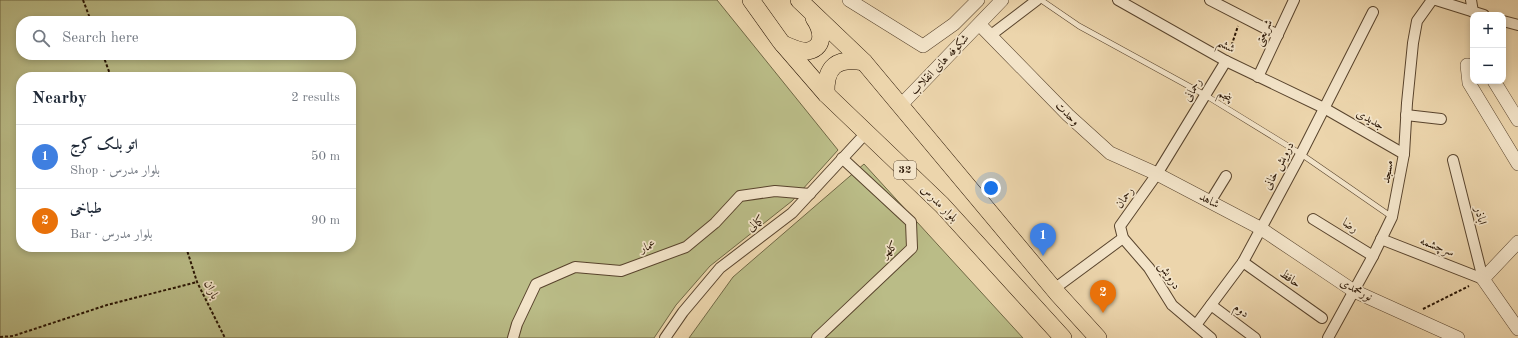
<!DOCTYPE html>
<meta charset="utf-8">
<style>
:root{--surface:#fff;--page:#f2f2f3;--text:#1f2937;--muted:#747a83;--line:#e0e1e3;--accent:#ea580c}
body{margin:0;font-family:"Old Standard TT",Amiri,serif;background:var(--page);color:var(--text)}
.controls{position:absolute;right:12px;top:12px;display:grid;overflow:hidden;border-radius:8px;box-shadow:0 2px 6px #0003}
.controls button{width:36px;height:36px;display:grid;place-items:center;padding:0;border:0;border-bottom:1px solid var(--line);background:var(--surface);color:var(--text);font:20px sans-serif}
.you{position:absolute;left:991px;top:188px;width:14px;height:14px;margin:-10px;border:3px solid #fff;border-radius:50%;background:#1a73e8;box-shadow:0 0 0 6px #1a73e833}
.badge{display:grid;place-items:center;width:26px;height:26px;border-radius:50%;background:var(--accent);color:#fff;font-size:13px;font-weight:700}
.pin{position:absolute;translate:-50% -33px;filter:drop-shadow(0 1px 2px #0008)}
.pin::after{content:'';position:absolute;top:21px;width:14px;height:12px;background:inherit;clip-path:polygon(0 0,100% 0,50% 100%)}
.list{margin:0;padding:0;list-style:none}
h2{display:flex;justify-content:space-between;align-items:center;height:52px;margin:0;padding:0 16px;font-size:17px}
h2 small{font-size:13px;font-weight:400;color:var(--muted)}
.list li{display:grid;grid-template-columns:26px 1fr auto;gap:12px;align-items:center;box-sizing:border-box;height:64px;padding:0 16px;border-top:1px solid var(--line)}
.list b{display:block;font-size:15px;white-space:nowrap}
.list p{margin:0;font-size:13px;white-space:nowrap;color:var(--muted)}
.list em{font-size:13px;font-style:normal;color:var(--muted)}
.icon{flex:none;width:22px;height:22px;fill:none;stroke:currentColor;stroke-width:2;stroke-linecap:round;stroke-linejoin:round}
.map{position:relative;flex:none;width:1518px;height:338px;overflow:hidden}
.search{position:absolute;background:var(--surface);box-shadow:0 2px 6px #0003;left:16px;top:16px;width:340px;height:44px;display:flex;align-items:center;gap:10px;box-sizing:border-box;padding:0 14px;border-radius:16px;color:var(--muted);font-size:15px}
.panel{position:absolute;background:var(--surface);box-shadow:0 2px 6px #0003;left:16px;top:72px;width:340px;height:180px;border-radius:16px}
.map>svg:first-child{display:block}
</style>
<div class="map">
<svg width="1518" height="338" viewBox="0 0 1518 338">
<rect width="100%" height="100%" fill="#ecd5ac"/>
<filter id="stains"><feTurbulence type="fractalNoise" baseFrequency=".005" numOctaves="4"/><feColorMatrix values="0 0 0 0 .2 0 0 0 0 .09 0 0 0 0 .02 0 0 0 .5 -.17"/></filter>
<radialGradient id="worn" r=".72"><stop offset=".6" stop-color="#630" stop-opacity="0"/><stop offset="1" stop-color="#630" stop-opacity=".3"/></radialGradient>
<g fill="#babc87" stroke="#716845" fill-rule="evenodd">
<path d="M 0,0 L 717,0 L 838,150 L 792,201 L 710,266 L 676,305 L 654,338 L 0,338 ZM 21,21 L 351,21 L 351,55 L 21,55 ZM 21,77 L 351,77 L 351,247 L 21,247 Z"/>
<path d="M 864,164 L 1023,338 L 689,338 L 733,277 Z"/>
</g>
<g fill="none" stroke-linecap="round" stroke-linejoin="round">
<g stroke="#59442d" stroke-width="6">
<path id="service" d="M 1041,0 L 1079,26 L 1205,95 L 1301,154 L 1392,217"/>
</g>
<g stroke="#59442d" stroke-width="12">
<g id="minor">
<path d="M 1118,0 L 1226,61 L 1324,108 L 1404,154"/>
<path d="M 1210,0 L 1278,35"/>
<path d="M 1436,0 L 1484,15"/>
<path d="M 1471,0 L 1473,12"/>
<path d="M 1503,21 L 1518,25"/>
<path d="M 991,35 L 1037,0"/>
<path d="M 1258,77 L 1294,0"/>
<path d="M 1406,115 L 1441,119"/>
<path d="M 1453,160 L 1483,279"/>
<path d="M 1210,202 L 1226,176"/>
<path d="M 1313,219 L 1373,256"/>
<path d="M 1381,239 L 1483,279"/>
<path d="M 1243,262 L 1322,318"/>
<path d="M 1054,289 L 1123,238"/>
<path d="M 1211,305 L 1255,338"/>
<path d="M 1196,325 L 1243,262 L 1301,154 L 1373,12"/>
<path d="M 513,338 L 517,324 L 536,284 L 575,267 L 621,271 L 686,247 L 715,223 L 740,196 L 775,191 L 810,194"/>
<path d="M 665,338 L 683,312 L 720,268 L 792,213 L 866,133"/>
<path d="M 817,338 L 912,248 L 911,222 L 842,158"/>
<path d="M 1211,338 L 1172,305 L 1149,268 L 1123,238 L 1120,226 L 1157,174 L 1226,61"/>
<path d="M 1328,338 L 1373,256 L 1392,217 L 1404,154 L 1407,103 L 1413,43 L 1417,21 L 1432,0"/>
</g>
</g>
<g stroke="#59442d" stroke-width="14">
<g id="tertiary">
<path d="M 849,0 L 923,46 L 954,24 L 978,0"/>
<path d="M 980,25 L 1068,115 L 1110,153 L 1157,174 L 1260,228 L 1354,291 L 1458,338"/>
<path d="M 1473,66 L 1467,65 L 1469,83 L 1518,164"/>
<path d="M 1494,81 L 1518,120"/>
<path d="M 900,106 L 1002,0"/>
<path d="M 1518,242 L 1483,279 L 1518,329"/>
</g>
</g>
<g stroke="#281403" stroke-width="18">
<g id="trunk">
<path d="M 751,0 L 781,42 L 826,94 L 942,205 L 1063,338"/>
<path d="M 799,0 L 864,62 L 1058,294 L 1098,338"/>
<path d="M 783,44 C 790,47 800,52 808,51 C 827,47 821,28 814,18"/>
<path d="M 826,94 C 825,66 837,57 864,62"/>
</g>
</g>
<g stroke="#281403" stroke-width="2" stroke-dasharray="3 2" stroke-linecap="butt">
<path d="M 83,0 L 91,21"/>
<path d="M 1230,50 L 1238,26"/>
<path d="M 103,55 L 111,77"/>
<path d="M 186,247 L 197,282 L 225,338"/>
<path d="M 1423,309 L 1469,286"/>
<path d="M 0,337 L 13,336 L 107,305 L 197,282"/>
</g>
<use href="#service" stroke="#f3e4c9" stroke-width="5"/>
<use href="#minor" stroke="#f3e4c9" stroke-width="10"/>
<use href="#tertiary" stroke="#f3e4c9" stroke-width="13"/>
<use href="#trunk" stroke="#ecd5ac" stroke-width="17"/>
</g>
<g text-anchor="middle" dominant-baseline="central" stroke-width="3.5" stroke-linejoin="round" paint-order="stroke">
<rect fill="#f3e4c9" stroke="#65523e" stroke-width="1" x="894" y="161" width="22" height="18" rx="3"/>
<g font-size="11" font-weight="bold" fill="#281403">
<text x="905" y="170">32</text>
</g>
<g font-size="12" fill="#281403" stroke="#f3e4c9">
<text transform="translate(1264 33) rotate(-65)">شریعتی</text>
<text transform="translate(1226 46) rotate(29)">ششم</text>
<text transform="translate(940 65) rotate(-46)">شکوفه های انقلاب</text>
<text transform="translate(1193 90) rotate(-59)">رحمانی</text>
<text transform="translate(1225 96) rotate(32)">پنجم</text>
<text transform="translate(1067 114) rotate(44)">وحدت</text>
<text transform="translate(1370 120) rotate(29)">جدیدی</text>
<text transform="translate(1279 166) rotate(-62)">درویش خانی</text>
<text transform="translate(1388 172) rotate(-80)">مسجد</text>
<text transform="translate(1125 198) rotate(-55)">رحمان</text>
<text transform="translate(1209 201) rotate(28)">شاهد</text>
<text transform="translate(939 204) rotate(45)">بلوار مدرس</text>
<text transform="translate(1480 216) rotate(76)">اباذر</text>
<text transform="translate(756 224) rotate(-37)">کمالی</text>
<text transform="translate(1350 226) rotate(32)">رضا</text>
<text transform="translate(648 247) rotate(-20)">عمار</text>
<text transform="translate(1437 247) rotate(21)">سرچشمه</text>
<text transform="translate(890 250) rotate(-42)">کلهر</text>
<text transform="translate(1169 276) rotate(57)">درویش</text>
<text transform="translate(1290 279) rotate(35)">حافظ</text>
<text transform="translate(211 290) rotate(64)">باران</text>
<text transform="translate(1356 290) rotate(29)">نورمحمدی</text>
<text transform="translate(1241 311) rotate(36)">دوم</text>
</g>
</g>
<rect width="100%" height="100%" filter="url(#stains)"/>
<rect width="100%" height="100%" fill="url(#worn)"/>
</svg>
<div class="controls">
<button>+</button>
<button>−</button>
</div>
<div class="you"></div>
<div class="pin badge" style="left:1043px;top:256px;background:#3f7fe0">1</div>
<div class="pin badge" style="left:1103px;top:313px;background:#e8710a">2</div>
<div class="search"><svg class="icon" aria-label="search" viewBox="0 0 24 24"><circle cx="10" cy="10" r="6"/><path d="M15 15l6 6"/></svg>Search here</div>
<section class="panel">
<h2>Nearby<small>2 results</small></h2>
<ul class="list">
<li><span class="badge" style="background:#3f7fe0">1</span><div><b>اتو بلک کرج</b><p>Shop · بلوار مدرس</p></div><em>50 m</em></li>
<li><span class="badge" style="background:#e8710a">2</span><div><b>طباخی</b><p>Bar · بلوار مدرس</p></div><em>90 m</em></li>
</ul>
</section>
</div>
